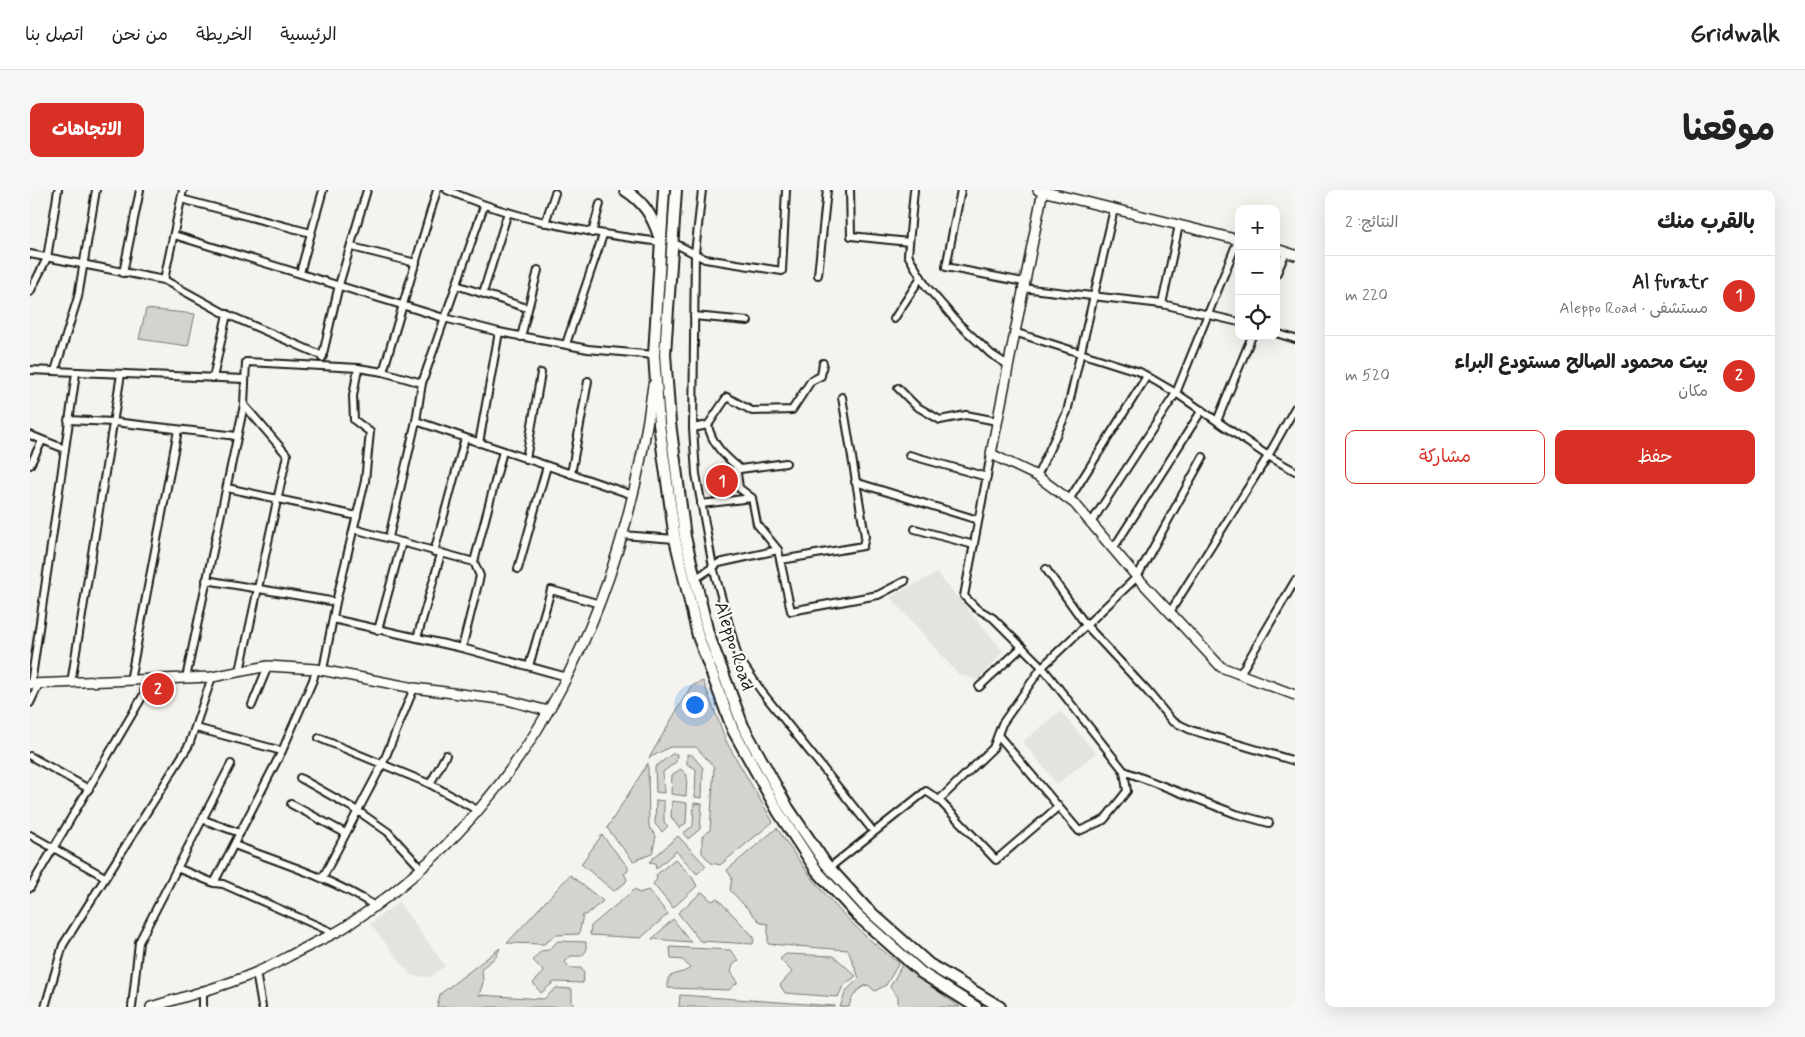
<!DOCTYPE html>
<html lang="ar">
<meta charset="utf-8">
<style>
:root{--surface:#fff;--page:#f6f6f6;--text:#222;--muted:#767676;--line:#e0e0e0;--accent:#d93025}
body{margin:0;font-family:Mynerve,"Playpen Sans Arabic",sans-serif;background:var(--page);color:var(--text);direction:rtl}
.controls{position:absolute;right:15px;top:15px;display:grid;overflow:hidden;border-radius:10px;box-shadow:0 5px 20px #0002}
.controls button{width:45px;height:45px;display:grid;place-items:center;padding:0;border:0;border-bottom:1px solid var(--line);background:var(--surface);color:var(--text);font:25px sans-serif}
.you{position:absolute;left:664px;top:514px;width:18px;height:18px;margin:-12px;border:4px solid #fff;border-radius:50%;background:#1a73e8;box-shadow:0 0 0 8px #1a73e833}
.badge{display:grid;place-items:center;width:32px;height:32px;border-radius:50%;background:var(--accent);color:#fff;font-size:16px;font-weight:700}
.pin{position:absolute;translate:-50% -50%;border:2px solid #fff;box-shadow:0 1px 5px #0006}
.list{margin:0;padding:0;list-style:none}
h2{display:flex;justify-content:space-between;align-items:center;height:65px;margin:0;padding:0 20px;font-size:21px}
h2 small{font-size:16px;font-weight:400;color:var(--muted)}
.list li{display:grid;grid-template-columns:32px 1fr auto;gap:15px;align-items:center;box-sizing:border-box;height:80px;padding:0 20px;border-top:1px solid var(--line)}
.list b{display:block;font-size:19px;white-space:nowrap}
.list p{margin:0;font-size:16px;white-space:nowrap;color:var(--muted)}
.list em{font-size:16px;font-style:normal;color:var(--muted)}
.actions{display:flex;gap:10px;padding:15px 20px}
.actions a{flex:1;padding:11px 0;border:1px solid var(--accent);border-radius:10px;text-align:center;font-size:18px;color:var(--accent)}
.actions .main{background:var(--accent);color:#fff}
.icon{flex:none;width:28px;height:28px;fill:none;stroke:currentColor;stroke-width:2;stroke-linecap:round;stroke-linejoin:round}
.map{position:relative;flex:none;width:1265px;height:817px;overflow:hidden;direction:ltr;border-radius:10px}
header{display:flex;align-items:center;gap:30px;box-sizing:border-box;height:70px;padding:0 25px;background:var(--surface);border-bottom:1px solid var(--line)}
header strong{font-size:24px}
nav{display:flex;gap:28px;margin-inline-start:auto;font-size:18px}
.intro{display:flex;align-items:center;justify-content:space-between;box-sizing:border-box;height:120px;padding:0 30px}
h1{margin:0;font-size:35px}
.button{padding:12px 22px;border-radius:10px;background:var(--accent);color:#fff;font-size:18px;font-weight:700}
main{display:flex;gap:30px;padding:0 30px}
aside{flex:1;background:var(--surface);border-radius:10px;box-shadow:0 5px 20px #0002}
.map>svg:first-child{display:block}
</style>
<header>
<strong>Gridwalk</strong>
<nav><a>الرئيسية</a><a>الخريطة</a><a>من نحن</a><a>اتصل بنا</a></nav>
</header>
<div class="intro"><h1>موقعنا</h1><a class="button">الاتجاهات</a></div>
<main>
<aside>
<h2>بالقرب منك<small>النتائج: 2</small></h2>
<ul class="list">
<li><span class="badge">1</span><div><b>Al furatr</b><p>مستشفى · Aleppo Road</p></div><em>220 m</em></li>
<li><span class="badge">2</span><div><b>بيت محمود الصالح مستودع البراء</b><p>مكان</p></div><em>520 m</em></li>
</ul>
<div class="actions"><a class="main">حفظ</a><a>مشاركة</a></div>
</aside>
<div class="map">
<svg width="1265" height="817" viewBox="0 0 1265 817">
<rect width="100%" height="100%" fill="#f4f3ee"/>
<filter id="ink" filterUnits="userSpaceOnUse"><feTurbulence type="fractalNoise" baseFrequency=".02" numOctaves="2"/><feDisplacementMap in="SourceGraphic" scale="10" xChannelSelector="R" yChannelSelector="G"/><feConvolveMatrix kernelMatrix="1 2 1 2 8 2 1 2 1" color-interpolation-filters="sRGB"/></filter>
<g filter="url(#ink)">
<g fill="#e4e3de">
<path d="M 907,383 L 973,461 L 948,490 L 928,484 L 860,407 Z"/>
<path d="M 1030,521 L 1066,563 L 1027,594 L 993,552 Z"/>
<path d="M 369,712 L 415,776 L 400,787 L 382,786 L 340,734 Z"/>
</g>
<g fill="#d4d3cf" stroke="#787876">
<path d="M 116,119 L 165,124 L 158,156 L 109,149 Z"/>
<path d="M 673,491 L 697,553 L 743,632 L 690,675 L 681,673 L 672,663 L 672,647 L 680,640 L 684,577 L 666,557 L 640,557 L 619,568 L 661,496 Z"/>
<path d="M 642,564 L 647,564 L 646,572 L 633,582 L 634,603 L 626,602 L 625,577 Z"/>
<path d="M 657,564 L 662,565 L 673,578 L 672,608 L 665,607 L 666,579 L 657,574 Z"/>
<path d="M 618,573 L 619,637 L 626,646 L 622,664 L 603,671 L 577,638 Z"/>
<path d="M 651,579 L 657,585 L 656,606 L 641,604 L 642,585 Z"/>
<path d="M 626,610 L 634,611 L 634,632 L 638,636 L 632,642 L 625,634 Z"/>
<path d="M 642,611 L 657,613 L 656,633 L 649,638 L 641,627 Z"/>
<path d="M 664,613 L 672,614 L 670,639 L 658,649 L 653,643 L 663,636 Z"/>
<path d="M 747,638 C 781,691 818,736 869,773 L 856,795 L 845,801 L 838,795 C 828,797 821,807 819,817 L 810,817 L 816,801 L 829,788 L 818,760 L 738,754 L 738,734 L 731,733 L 700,700 L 702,688 L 697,680 Z"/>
<path d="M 572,645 L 598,677 L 598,681 L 594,684 L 597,689 L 595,693 L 584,701 L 551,674 Z"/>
<path d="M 648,646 L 676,676 L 667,684 L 646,661 L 626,679 L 625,673 L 619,672 Z"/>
<path d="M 645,669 L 662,687 L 667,696 L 643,718 L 623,694 L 627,689 L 626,685 Z"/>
<path d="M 540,685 L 573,711 L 556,725 L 553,725 L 549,744 L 526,745 L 514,754 L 477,753 Z"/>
<path d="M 605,699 L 609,703 L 618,700 L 638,724 L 611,748 L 560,745 L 561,736 Z"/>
<path d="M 672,702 L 682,711 L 687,708 L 724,747 L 723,754 L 670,751 L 648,723 Z"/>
<path d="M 643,729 L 661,752 L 622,749 Z"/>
<path d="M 528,751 L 556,752 L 556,761 L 552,766 L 541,766 L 535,772 L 540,778 L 551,778 L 554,783 L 553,793 L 524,792 L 511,803 L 503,793 L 514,782 L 503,770 L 511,761 L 518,760 Z"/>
<path d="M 640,757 L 700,760 L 709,770 L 703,775 L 701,782 L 708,792 L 699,800 L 638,798 L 638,788 C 645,782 653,784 660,778 L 653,770 L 641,769 Z"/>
<path d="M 470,758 L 466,767 L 452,778 L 453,793 L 449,805 L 514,809 L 526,798 L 542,799 L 542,813 L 545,817 L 407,817 L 410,804 Z"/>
<path d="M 756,764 L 804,766 L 826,786 L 813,796 L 808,807 L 755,803 L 750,795 L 762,782 L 750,769 Z"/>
<path d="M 872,775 L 930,817 L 868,817 L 868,807 L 860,797 Z"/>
<path d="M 650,805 L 805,816 L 805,817 L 649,817 Z"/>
</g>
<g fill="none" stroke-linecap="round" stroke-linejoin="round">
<g stroke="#1c1c1c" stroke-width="10">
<g id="street">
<path d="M 417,0 C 485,30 558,43 631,52"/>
<path d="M 672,0 L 665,63 L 663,238 L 666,284 L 683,377 L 708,467 L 732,502 L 843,641"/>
<path d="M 820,0 L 821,46 L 879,52"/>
<path d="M 884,0 L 878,65 L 896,96 L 929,134 L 961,164 L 978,175"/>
<path d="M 931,0 L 916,77 L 994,92"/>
<path d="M 151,9 L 281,43"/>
<path d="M 515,33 L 525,3"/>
<path d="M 562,43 L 570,14"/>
<path d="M 144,45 L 414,128 L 469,142 L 558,159 L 624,165"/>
<path d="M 642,52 L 675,69 L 752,81 L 756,0"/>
<path d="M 322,57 L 386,73"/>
<path d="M 0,64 L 134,90 L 194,123 L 293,166"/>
<path d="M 93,83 L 110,0"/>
<path d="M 270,83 L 293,0"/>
<path d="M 788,85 L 797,0"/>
<path d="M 1246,85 L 1256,62"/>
<path d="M 134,90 L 153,0"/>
<path d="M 426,95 L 497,118"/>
<path d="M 992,98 L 1132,114 L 1209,132"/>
<path d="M 0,102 L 17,68 L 28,0"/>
<path d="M 453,103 L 478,22"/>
<path d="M 1132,114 L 1149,35"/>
<path d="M 664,126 L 718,131"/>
<path d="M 864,129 L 891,87"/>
<path d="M 984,142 L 1110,182 L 1146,203 L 1238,266 L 1265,281"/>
<path d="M 1246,143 L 1265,149"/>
<path d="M 491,147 L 508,80"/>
<path d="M 536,154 L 573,45"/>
<path d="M 292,168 L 309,95 L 337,0"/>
<path d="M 0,180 L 214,189"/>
<path d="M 25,181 L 48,107 L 66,0"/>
<path d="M 353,182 L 407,0"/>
<path d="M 183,188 L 197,124"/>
<path d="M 868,198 L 886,216 L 910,230 L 936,225 L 967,231"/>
<path d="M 38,230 L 84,232 L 207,246"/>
<path d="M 386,231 L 603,305"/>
<path d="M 1187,231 L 1222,146"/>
<path d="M 678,235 L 697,207 L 722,221 L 762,220 L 781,191 L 791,186 L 793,173"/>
<path d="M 663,238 L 678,235 C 682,255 695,266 710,279 L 756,273"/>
<path d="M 0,245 L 35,259"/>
<path d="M 449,253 L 469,142"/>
<path d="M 961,264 L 934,406 L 946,418 L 963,428 L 1012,477 L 1107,387 L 1173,267"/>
<path d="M 879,265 L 957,287"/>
<path d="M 496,269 L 511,183"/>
<path d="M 0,275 L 12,251"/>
<path d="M 541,284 L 558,191"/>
<path d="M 1007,286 L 1037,222 L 1084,19"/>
<path d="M 825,292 L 948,330"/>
<path d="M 197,298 L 327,326"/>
<path d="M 722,308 L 727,334 L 748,360"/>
<path d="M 1039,310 L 1117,186"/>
<path d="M 671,314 L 722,308 L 709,298 L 706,276"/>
<path d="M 1061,333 L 1146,203 L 1208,50"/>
<path d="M 324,339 L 444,372 L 450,386 L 432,458"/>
<path d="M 885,339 L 944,355"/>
<path d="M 592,345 L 645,349"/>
<path d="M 359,347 L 386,231 L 392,193 L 454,16"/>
<path d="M 1083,359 L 1172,220"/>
<path d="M 404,362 L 435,248"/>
<path d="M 751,370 L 833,356 L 835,346 L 812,207"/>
<path d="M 444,372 L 473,261"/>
<path d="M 488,379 L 517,276"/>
<path d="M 1016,379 L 1056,435 L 1117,501 L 1142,531 L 1161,540 L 1265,571"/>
<path d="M 665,389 L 689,373 L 748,360 L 761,421 L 848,405 L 875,391"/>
<path d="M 176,390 L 306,412"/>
<path d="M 1140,422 L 1238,266 L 1265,218"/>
<path d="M 303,429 L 432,458 L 537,487"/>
<path d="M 348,440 L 372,352"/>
<path d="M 387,448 L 411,364"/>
<path d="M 499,476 L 521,400 L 570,414"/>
<path d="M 293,480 L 306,412 L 335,291 L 340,242 L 324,230 L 323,206 L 328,178"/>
<path d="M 210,481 L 257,265 L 214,215"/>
<path d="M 1210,484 L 1265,391"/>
<path d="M 156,488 L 214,215 L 216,172 L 328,178 L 353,182 L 392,193"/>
<path d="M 100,491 L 148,240"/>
<path d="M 41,493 L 91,184"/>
<path d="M 1,494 L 46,183"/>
<path d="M 949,497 L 992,457"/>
<path d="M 0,513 L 9,494"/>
<path d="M 222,515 L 238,476"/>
<path d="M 166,538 L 252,561"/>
<path d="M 968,545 L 1049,641 L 1074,630 L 1097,601 L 1094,581"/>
<path d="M 289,548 L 400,594 L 447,620"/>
<path d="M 0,566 L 59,599"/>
<path d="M 270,588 L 328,621 L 358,642 L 391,678"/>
<path d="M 400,594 L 416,565"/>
<path d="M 909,610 L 963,558 L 972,534 L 1012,477 L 1094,581 L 1206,624 L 1239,633"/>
<path d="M 261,614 L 315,643"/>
<path d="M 174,630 L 210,643"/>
<path d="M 0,645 L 75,687"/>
<path d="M 204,655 C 252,673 301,688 345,716"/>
<path d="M 147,678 L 184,693 L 193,694 L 304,743"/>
<path d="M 799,678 L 896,601 L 909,610 L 966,670 L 1028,617"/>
<path d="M 293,687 L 353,573 L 384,498"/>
<path d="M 184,693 L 252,561 L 283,490 L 286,479"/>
<path d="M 0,698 L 114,504 L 116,490"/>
<path d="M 226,782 L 232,817"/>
<path d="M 173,800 L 173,817"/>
<path d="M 15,817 L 33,755 L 159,555 L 182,487"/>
<path d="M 102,817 L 109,752 L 201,574"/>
</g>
</g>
<g stroke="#1c1c1c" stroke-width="12">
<g id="secondary">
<path d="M 1008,0 L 1209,50"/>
<path d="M 1013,0 L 961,264 L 1007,286 L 1045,314 L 1107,387 L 1191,477 L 1265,505"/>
<path d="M 1246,59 L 1265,65"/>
<path d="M 0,494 L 182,487 L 238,476 L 286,479 L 384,498 L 477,510 L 518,521"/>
<path d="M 121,817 C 156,806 193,797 227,782 C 244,775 260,765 277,757 C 289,750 303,745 315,737 C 504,614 595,412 623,195"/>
</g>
</g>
<g stroke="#1c1c1c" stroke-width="14">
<g id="primary">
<path d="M 595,0 C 614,12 622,26 629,46"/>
<path d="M 634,0 L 624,165 L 629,234 L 645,349 L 668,446 L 703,540 L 749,623 L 787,681 L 828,726 L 892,783 L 946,817"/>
<path d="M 646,0 L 635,164 L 640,233 L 655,347 L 678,443 L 713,536 L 758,618 L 796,674 L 836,718 L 899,774 L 970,817"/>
</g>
</g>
<use href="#street" stroke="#fdfcf7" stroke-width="6"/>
<use href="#secondary" stroke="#fdfcf7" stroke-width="9"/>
<use href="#primary" stroke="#fdfcf7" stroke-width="10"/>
</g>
</g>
<g text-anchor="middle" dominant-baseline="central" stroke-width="4.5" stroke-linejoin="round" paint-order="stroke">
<g font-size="19" fill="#1c1c1c" stroke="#fdfcf7">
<text transform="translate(704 456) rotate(72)">Aleppo Road</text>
</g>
</g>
</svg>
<div class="controls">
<button>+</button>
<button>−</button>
<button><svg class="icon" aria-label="locate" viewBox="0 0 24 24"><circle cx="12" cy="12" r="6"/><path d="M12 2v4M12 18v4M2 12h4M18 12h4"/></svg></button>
</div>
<div class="you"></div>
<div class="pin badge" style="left:692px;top:291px">1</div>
<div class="pin badge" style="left:128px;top:499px">2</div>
</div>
</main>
